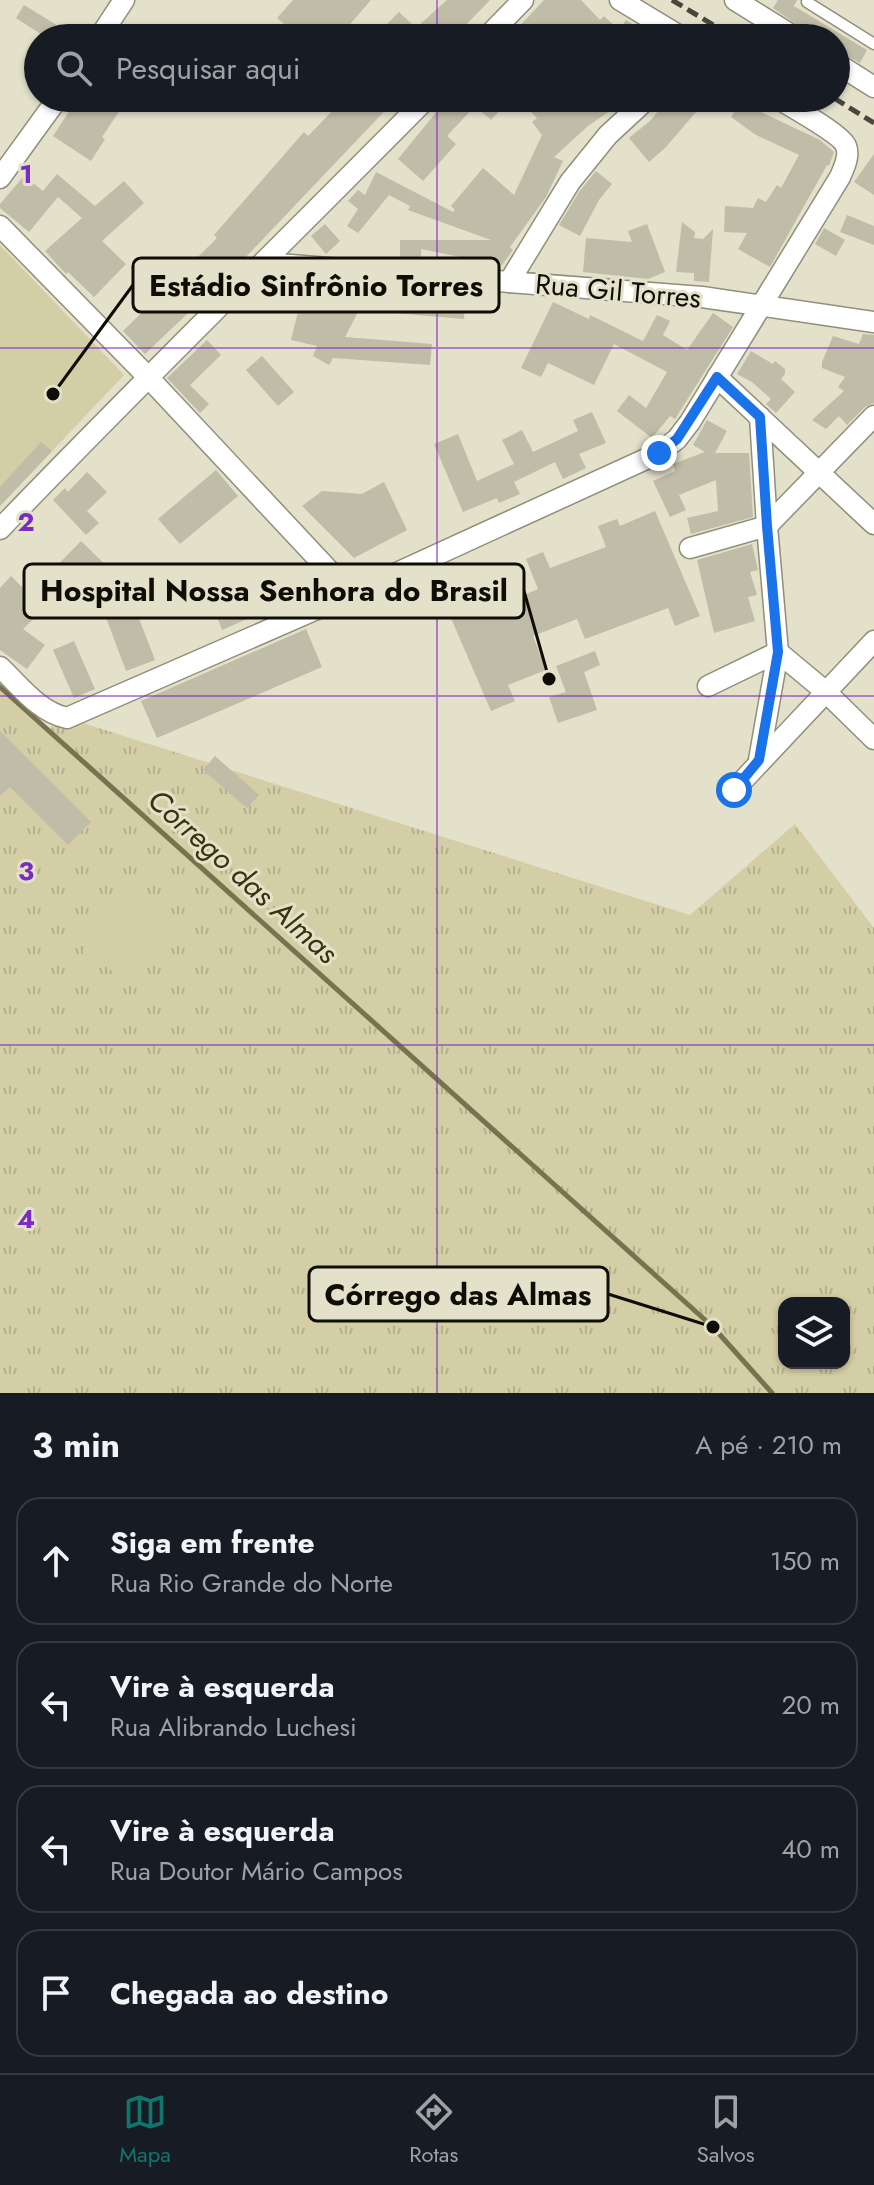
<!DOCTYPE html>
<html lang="pt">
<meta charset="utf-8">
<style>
:root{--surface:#171b24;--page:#20242c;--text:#f1f3f6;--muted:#9ea1a6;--line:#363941;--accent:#0f766e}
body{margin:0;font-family:Jost,sans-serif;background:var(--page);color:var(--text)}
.controls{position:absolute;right:24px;bottom:24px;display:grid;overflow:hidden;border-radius:16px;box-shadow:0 2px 6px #0004}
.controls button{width:72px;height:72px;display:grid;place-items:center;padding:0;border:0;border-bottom:2px solid var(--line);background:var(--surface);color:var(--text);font:40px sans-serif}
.stop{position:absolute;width:24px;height:24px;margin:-18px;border:6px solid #1a73e8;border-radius:50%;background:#fff}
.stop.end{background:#1a73e8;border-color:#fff;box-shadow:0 2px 8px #0008}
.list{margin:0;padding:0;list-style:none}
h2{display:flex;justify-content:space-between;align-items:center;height:104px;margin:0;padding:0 32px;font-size:34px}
h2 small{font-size:26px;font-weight:400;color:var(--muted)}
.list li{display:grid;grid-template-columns:52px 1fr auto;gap:24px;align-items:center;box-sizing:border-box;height:128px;margin:0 16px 16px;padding:0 16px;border:2px solid var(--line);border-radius:24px}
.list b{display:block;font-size:30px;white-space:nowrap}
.list p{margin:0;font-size:26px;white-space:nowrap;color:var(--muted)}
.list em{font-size:26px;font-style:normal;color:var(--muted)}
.icon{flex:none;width:44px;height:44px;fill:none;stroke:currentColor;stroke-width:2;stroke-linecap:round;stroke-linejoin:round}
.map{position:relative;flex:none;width:874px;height:1393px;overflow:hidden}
.search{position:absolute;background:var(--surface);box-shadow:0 2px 6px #0004;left:24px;right:24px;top:24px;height:88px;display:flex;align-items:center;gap:20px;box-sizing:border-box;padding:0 28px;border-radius:44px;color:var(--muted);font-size:30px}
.sheet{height:680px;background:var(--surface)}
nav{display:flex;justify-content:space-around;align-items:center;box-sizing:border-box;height:112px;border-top:2px solid var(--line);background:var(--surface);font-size:22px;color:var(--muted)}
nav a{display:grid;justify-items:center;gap:4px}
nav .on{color:var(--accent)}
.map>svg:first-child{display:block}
</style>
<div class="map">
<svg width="874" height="1393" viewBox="0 0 874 1393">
<defs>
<pattern id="grass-tufts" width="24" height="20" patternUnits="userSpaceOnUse" patternTransform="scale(2)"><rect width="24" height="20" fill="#d3cea5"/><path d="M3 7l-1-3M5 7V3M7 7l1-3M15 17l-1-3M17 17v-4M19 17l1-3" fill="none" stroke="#b4b08d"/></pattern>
</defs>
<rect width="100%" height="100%" fill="#e4e1cb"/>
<path fill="url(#grass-tufts)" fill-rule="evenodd" d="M 0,687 L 47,729 L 67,718 L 690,915 L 795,824 L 874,928 L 874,1393 L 0,1393 ZM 784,1303 L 844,1303 L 844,1363 L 784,1363 Z"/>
<g fill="#d3cea5">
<path d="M 0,245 L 124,375 L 0,506 Z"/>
<path d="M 123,890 L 176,925 L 135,986 L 82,951 Z"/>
</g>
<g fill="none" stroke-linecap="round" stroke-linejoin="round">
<path stroke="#78724f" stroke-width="5" d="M 0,687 L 713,1327 L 772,1393"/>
</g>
<g fill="#bfbca7">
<path d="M 293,0 L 371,0 L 338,38 L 300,38 L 277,18 Z"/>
<path d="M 447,0 L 490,0 L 453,38 L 389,38 L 381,30 L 399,12 L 416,28 Z"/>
<path d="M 544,0 L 581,0 L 600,20 L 604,16 L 619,30 L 626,20 L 653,38 L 567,38 L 555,29 L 546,38 L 523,38 L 515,31 Z"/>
<path d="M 778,0 L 797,0 L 794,6 L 867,50 L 860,63 L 836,50 L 836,38 L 816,38 L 773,8 Z"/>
<path d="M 24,5 L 78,38 L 47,38 L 16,18 Z"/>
<path d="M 78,98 L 128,98 L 102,137 L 105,139 L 91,161 L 53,136 Z"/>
<path d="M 345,98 L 397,98 L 242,261 L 237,257 L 203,292 L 206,296 L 145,354 L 123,331 L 217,238 L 214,235 L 304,132 L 308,136 Z"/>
<path d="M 448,98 L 511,98 L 491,120 L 475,106 L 447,136 L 456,144 L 423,181 L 398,159 Z"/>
<path d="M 517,98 L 629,98 L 588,126 L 554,157 L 563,161 L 546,197 L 510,247 L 513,250 L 502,265 L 470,264 L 470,259 L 421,249 L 421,260 L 400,260 L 400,240 L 491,240 L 408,210 L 410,206 L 389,195 L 358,233 L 347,226 L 358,209 L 348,201 L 358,190 L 365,195 L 376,172 L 453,212 L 455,210 L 451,206 L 483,168 L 514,195 L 542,135 L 532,122 L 537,118 Z"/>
<path d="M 669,98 L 708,98 L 666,147 L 649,162 L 629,138 L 650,121 Z"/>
<path d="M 743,98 L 749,98 L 762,106 L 759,111 L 820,140 L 834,152 L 829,166 L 827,165 L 770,267 L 738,249 L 747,233 L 724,232 L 725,206 L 753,208 L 758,198 L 766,202 L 777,185 L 781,188 L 799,155 L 756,135 L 731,117 Z"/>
<path d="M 874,154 L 874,195 L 854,182 Z"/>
<path d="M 596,171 L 612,184 L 599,200 L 580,236 L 559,225 L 579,192 Z"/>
<path d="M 57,174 L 95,206 L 124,181 L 144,203 L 102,241 L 126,264 L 94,297 L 68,272 L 66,274 L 45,251 L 82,218 L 58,197 L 29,232 L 0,208 L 0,204 L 24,176 L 43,191 Z"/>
<path d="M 847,215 L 874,226 L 874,245 L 840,232 Z"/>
<path d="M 682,222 L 695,232 L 694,238 L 703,239 L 713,229 L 709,282 L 694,281 L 694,273 L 676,272 Z"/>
<path d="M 325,224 L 340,241 L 326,254 L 311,236 Z"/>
<path d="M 647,224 L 665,272 L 648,279 L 583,272 L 586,238 L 632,242 L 628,231 Z"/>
<path d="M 824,228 L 845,240 L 836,256 L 815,244 Z"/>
<path d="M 305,283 L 338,291 L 339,289 L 358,289 L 465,300 L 464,319 L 359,310 L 345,337 L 432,344 L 430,365 L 333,358 L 329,365 L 313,356 L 317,346 L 291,340 Z"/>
<path d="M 553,302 L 589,319 L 590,315 L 643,341 L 657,315 L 670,321 L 663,335 L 687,350 L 713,313 L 733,327 L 675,419 L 670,416 L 652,438 L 617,411 L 629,395 L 646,408 L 667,372 L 614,344 L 594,385 L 548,363 L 541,377 L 521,368 Z"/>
<path d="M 863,334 L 874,335 L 874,403 L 865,407 L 847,425 L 839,416 L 826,429 L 812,420 L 844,391 L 838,387 L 845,377 L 822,368 L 822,362 L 833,336 L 859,344 Z"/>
<path d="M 207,340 L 221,355 L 190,385 L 209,404 L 200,413 L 167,378 Z"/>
<path d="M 751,351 L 773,364 L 775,361 L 785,369 L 785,374 L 781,379 L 795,392 L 776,413 L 766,404 L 771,399 L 752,382 L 737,374 Z"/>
<path d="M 262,356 L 294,392 L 278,406 L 246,370 Z"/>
<path d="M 592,412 L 606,443 L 579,454 L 586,468 L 563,479 L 555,462 L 514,482 L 520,494 L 499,503 L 497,498 L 463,512 L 434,444 L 458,434 L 477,481 L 514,464 L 502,440 L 522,430 L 533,452 L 578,431 L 573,420 Z"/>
<path d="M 707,420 L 727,431 L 715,453 L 749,453 L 753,517 L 691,534 L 687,518 L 718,511 L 716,480 L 679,495 L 686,510 L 670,517 L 653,481 L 675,471 L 673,464 L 705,452 L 693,445 Z"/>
<path d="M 41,442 L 52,451 L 0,506 L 0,487 Z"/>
<path d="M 216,470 L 238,496 L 180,544 L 158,519 Z"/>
<path d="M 87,472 L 107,492 L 87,511 L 99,523 L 86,535 L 53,500 L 65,488 L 68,492 Z"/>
<path d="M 384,482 L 407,530 L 354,558 L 302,506 L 322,491 L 362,494 Z"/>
<path d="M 655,511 L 700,616 L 675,626 L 668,608 L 585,639 L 577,619 L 533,636 L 546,670 L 508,685 L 515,701 L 491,711 L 441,595 L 497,571 L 510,601 L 538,589 L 526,559 L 543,552 L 550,568 L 606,547 L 598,526 L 617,519 L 620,526 Z"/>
<path d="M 81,541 L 126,585 L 155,660 L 126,671 L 96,591 L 75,601 L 49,574 Z"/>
<path d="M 752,544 L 758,570 L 750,572 L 757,595 L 748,597 L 755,621 L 714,633 L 697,560 Z"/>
<path d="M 307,566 L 317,588 L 222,630 L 211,601 L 234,592 L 236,598 Z"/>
<path d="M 11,576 L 44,609 L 23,629 L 45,645 L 27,669 L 0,650 L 0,588 Z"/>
<path d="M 306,629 L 322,667 L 157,738 L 141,701 Z"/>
<path d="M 74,641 L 95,689 L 74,698 L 53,650 Z"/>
<path d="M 595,651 L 600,665 L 584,672 L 597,710 L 558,723 L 549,697 L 566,692 L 556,666 Z"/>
<path d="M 0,731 L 91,822 L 68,845 L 10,787 L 0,796 Z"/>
<path d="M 215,756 L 259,795 L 247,808 L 203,770 Z"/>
</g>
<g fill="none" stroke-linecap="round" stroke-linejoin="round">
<g stroke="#918e7a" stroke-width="13">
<path id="lane" d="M 807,2 L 874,44"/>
</g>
<g stroke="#918e7a" stroke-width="23">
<g id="street">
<path d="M 620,0 L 683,38"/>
<path d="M 735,0 L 796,38"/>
<path d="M 99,38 L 124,0"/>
<path d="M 486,38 L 523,0"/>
<path d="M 836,63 L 874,87"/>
<path d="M 0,178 L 58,98"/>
<path d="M 0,226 L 147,376 L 351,594"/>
<path d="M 265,263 L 702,297 L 874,322"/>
<path d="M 509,282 L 570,182 L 608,135 L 648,98"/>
<path d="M 717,377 L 874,524"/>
<path d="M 0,529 C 140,383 285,242 427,98"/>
<path d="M 690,548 L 767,526 L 874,416"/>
<path d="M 0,667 C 20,686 39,712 67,718 L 351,594 L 659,453 L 677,439 L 690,422 L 840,177 C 844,168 850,156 846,146 C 841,134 790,106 777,98"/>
<path d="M 708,686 L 778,652 L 826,692 L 874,739"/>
<path d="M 759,760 L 778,652 L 767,526 L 760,417"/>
<path d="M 734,790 L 874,641"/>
</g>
</g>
<use href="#lane" stroke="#fff" stroke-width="10"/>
<use href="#street" stroke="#fff" stroke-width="20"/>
<g stroke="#49473c" stroke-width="5" stroke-dasharray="12 6" stroke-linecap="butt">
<path d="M 672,0 L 735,38"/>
<path d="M 834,98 L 874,123"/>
</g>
</g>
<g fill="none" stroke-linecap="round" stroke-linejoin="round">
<path stroke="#1a73e8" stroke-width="10" d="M 659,453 L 677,439 L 717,377 L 760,417 L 767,526 L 778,652 L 759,760 L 734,790"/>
</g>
<path fill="none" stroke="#7b2cbf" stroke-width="2" stroke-opacity="0.55" d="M 437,0 L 437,38M 437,98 L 437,1393M 0,348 L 874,348M 0,696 L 874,696M 0,1045 L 874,1045"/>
<g text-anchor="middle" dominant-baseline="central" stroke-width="6" stroke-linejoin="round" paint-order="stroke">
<g font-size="28" fill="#0e0d06" stroke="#e4e1cb">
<text transform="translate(618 291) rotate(5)">Rua Gil Torres</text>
</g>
<g font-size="30" font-style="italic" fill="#39330a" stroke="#e4e1cb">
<text transform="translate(243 876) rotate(42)">Córrego das Almas</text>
</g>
</g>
<g font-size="26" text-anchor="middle" font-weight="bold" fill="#7b2cbf" stroke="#e4e1cb" stroke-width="6" stroke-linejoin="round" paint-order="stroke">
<text x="26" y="183">1</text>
<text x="26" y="531">2</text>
<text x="26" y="880">3</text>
<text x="26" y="1228">4</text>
</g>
<path fill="none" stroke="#0e0d06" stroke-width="3" d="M53 394L133 285M549 679L524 591M713 1327L608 1294"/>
<g fill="#0e0d06" stroke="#e4e1cb" stroke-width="3">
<circle cx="53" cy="394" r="8"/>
<circle cx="549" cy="679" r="8"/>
<circle cx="713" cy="1327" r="8"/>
</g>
<g fill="#e4e1cb" stroke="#0e0d06" stroke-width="3">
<rect x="133" y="258" width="366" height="54" rx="8"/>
<rect x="24" y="564" width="500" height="54" rx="8"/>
<rect x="309" y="1267" width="299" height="54" rx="8"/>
</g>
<g font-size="30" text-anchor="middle" font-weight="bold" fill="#0e0d06">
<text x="316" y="296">Estádio Sinfrônio Torres</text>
<text x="274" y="601">Hospital Nossa Senhora do Brasil</text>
<text x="458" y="1305">Córrego das Almas</text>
</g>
</svg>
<div class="controls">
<button><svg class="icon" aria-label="layers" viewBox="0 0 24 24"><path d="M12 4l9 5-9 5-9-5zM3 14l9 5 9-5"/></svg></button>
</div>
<div class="stop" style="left:734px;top:790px"></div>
<div class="stop end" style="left:659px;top:453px"></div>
<div class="search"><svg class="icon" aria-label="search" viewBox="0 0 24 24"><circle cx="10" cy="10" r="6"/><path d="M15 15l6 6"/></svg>Pesquisar aqui</div>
</div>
<section class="sheet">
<h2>3 min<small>A pé · 210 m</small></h2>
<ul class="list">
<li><svg class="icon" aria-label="ahead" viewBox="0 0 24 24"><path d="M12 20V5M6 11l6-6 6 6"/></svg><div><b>Siga em frente</b><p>Rua Rio Grande do Norte</p></div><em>150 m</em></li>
<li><svg class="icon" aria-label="left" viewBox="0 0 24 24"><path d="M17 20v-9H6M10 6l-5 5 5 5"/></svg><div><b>Vire à esquerda</b><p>Rua Alibrando Luchesi</p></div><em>20 m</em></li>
<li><svg class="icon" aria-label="left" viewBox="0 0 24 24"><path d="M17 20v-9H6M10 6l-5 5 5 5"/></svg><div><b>Vire à esquerda</b><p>Rua Doutor Mário Campos</p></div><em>40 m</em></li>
<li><svg class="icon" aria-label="arrive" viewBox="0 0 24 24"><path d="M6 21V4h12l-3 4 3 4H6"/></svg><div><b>Chegada ao destino</b></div></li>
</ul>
</section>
<nav>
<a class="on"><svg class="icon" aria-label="map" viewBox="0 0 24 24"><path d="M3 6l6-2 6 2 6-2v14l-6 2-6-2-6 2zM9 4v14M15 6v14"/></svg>Mapa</a>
<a><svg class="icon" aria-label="directions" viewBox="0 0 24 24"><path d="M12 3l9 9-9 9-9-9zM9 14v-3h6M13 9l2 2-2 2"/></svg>Rotas</a>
<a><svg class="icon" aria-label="saved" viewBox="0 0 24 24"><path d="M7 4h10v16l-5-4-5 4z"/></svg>Salvos</a>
</nav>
